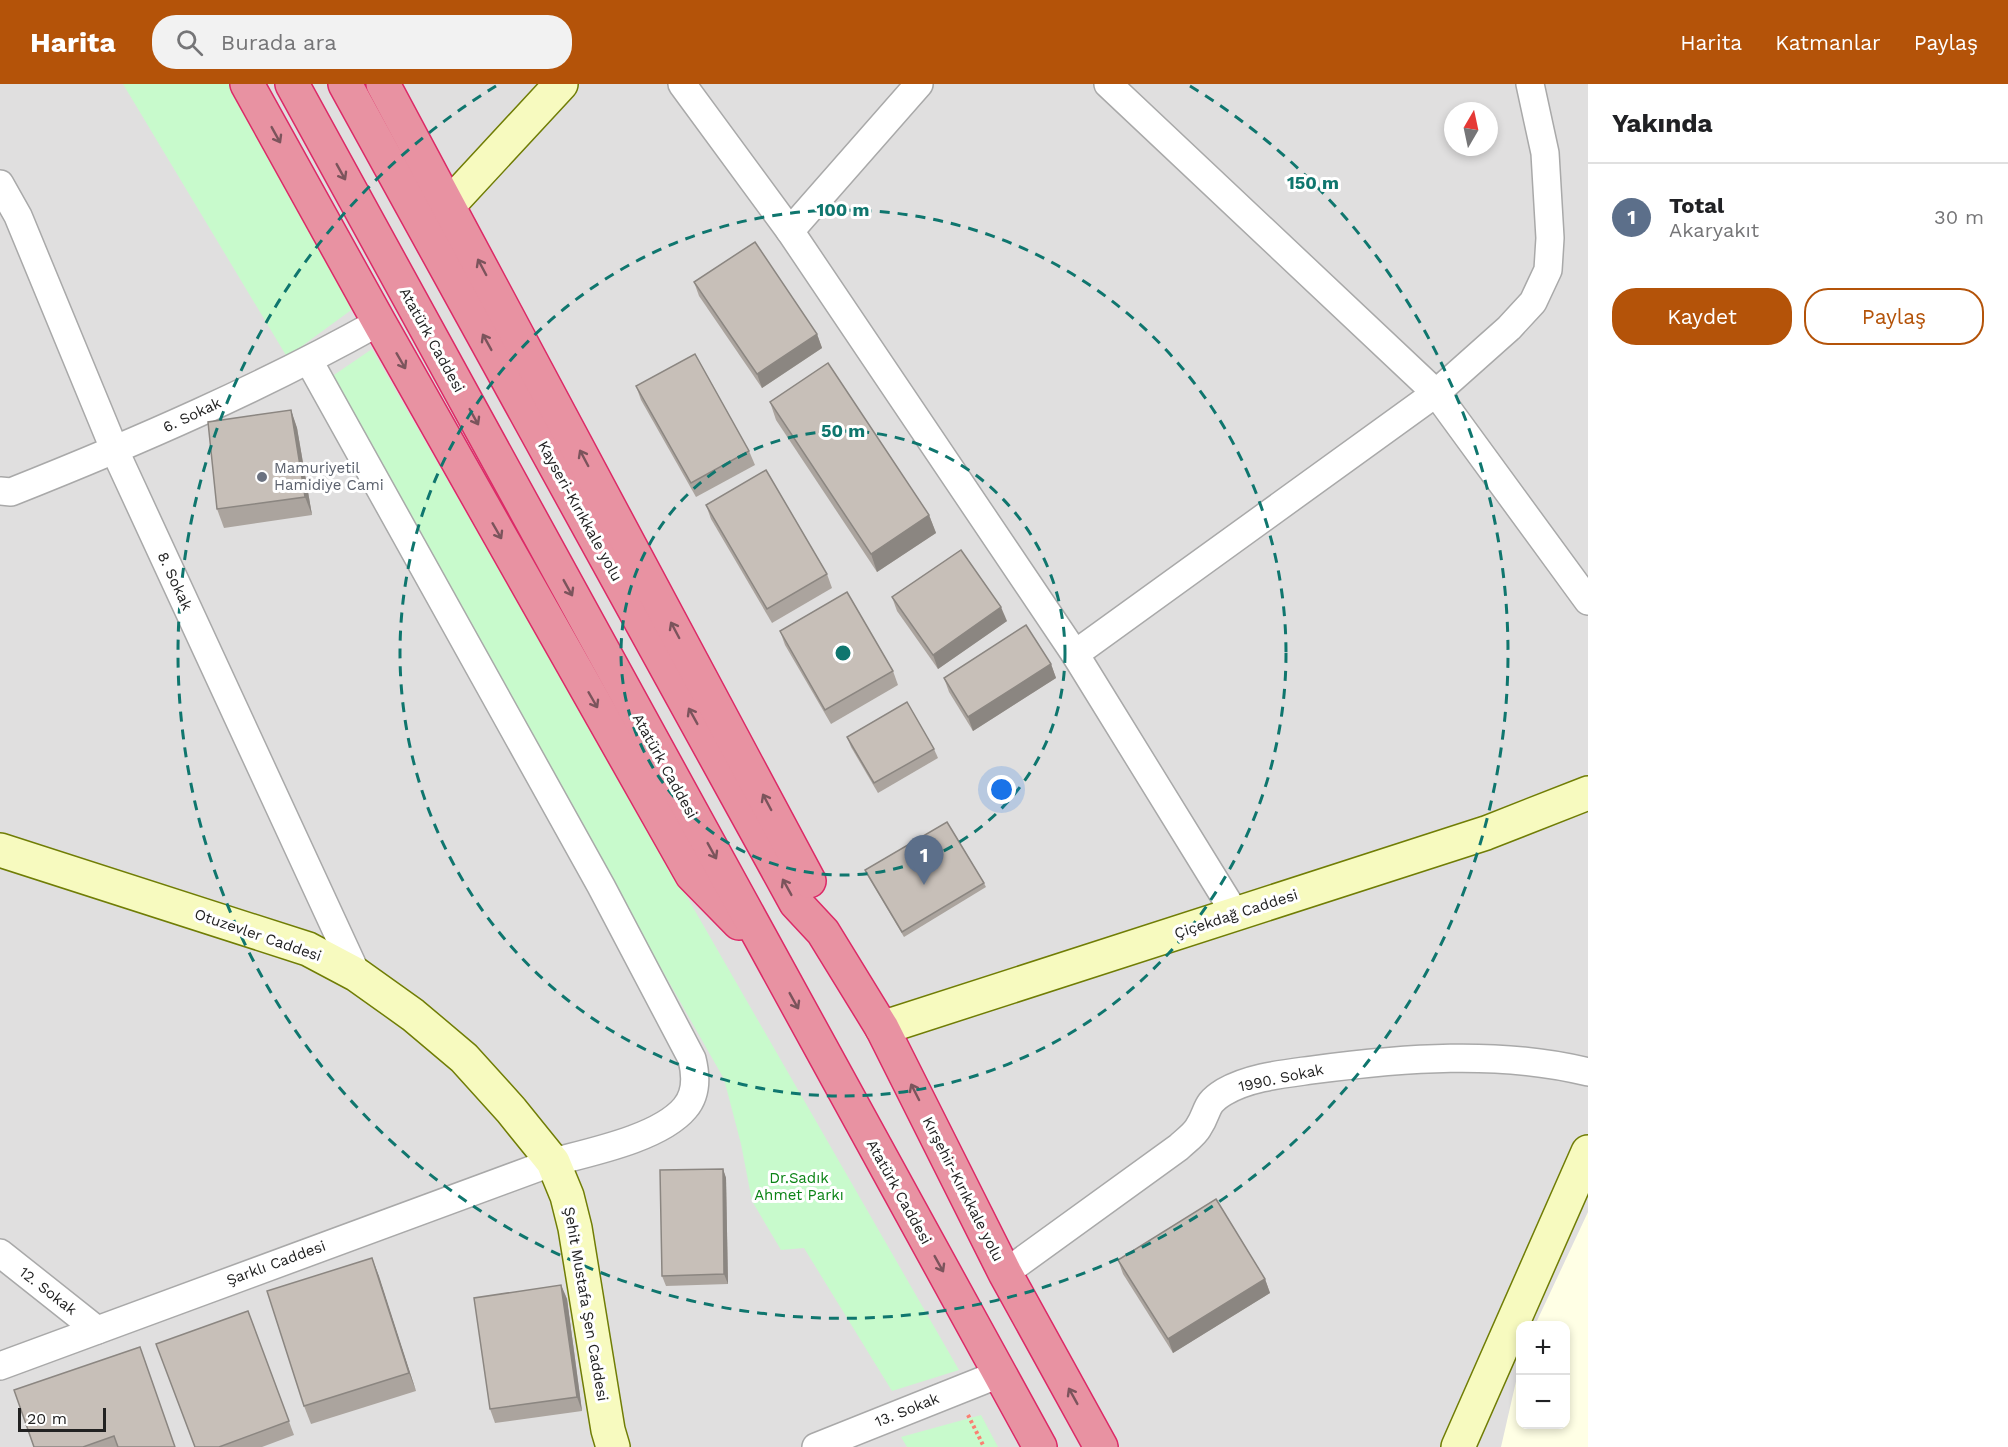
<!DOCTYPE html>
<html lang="tr">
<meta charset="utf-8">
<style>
:root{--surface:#fff;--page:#f2f2f2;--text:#202124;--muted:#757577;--line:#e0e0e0;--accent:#b45309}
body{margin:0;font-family:"Work Sans",sans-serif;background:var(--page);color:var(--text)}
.controls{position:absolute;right:18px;bottom:18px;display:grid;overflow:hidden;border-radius:12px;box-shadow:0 3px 9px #0003}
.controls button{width:54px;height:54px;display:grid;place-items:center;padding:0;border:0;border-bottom:2px solid var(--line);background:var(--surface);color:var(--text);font:30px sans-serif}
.compass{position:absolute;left:1444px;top:18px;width:54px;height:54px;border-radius:50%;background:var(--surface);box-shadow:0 3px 9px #0003;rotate:9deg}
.scale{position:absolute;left:18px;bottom:15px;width:88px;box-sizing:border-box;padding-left:6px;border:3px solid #222;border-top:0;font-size:16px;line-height:21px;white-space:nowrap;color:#222;-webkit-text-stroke:4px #fff;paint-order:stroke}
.you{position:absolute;left:1002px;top:706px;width:21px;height:21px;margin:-15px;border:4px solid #fff;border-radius:50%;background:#1a73e8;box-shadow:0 0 0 9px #1a73e833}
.badge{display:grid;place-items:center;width:39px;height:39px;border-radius:50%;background:var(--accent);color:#fff;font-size:20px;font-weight:700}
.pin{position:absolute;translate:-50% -50px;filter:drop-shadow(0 2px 3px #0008)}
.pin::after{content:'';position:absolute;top:32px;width:21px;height:18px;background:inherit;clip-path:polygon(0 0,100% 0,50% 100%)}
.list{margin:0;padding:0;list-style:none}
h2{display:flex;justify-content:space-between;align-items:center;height:78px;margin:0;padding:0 24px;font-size:26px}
h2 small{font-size:20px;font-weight:400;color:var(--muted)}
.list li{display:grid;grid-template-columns:39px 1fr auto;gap:18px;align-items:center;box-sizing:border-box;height:108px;padding:0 24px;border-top:2px solid var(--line)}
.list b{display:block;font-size:22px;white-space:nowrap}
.list p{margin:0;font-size:20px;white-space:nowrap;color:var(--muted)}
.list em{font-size:20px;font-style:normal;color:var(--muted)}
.actions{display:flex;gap:12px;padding:18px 24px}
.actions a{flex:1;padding:14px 0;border:2px solid var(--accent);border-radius:24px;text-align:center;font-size:21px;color:var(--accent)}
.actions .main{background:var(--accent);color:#fff}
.icon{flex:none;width:33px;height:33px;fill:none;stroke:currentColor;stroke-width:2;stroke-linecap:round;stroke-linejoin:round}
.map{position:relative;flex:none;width:1588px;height:1363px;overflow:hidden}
header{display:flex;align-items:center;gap:36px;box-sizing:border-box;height:84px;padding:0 30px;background:var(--accent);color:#fff}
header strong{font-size:28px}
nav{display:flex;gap:33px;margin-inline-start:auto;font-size:21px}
.search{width:420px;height:54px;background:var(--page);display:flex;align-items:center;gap:15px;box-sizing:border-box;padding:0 21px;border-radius:24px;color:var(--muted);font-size:22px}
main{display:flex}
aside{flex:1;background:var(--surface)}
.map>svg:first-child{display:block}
</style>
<header>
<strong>Harita</strong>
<div class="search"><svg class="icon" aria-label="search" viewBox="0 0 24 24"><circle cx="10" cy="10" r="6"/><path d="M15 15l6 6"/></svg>Burada ara</div>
<nav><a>Harita</a><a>Katmanlar</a><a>Paylaş</a></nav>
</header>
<main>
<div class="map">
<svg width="1588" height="1363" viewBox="0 0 1588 1363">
<rect width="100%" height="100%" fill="#f2efe9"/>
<path fill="#e0dfdf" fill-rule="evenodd" d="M 0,0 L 1588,0 L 1588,1363 L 0,1363 ZM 1453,27 L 1489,27 L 1489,63 L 1453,63 ZM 1520,1242 L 1566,1242 L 1566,1340 L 1520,1340 Z"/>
<path fill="#ffffe5" d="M 1588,1128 L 1588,1363 L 1501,1363 L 1520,1280 L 1520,1340 L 1566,1340 L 1566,1242 L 1535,1241 Z"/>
<g fill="#c8facc">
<path d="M 123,0 L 231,0 L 354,224 L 287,273 Z"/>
<path d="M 372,265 L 959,1286 L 892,1307 L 804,1164 L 781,1166 L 752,1117 L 741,1060 L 724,995 L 506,611 L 331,293 Z"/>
<path d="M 981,1331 L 998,1363 L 907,1363 L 901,1353 Z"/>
</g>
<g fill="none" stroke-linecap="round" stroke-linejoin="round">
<g stroke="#a9a9a9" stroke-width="30">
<g id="street">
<path d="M 682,0 L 790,147 L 1075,570 L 1236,831"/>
<path d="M 1108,0 L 1436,309 L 1588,517"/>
<path d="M 0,100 L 18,132 L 115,367 L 357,891"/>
<path d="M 790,147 L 919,0"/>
<path d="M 0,407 L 11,408 C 137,358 261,304 379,238"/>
<path d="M 1075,570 L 1436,309 L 1509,244 L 1533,218 L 1548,186 L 1550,154 L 1545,69 L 1530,0"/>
<path d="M 0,1169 L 97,1246"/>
<path d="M 1005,1189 L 1179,1063 C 1185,1057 1194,1051 1198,1044 C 1210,1026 1203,1021 1224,1008 C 1250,993 1283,990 1312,986 C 1402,974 1499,966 1588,988"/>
<path d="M 0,1282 L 553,1078 C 591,1068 660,1054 685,1024 C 697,1010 696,991 692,975 L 601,802 L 309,277"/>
<path d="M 816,1363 L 999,1290"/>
</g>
</g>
<g stroke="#707d05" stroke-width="36">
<g id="secondary">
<path d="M 449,121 L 561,0"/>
<path d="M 0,766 L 308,865 L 357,891 L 413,931 L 464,974 L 511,1026 L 553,1078 L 567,1112 L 575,1144 L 608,1346 L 613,1363"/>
<path d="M 882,944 L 1486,749 L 1588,709"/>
<path d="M 1458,1363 L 1588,1068"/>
</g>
</g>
<g stroke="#dc2a67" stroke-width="36">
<g id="highway">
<path d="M 247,0 L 379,238 L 692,791 L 739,839"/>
<path d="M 292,0 L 1040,1363"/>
<path d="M 345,0 L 796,819 L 823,848 L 882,944 L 1005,1189 L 1101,1363"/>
<path d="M 383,0 L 809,797"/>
</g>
</g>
<path stroke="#fa8072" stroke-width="4" stroke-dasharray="3 3" stroke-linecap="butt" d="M 968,1331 L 984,1363"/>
<use href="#street" stroke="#fff" stroke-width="27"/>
<use href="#secondary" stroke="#f7fabf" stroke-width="33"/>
<use href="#highway" stroke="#e892a2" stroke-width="33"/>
</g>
<g fill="#aba49e">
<path d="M 694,198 L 817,250 L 822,264 L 762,304 L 699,212 Z"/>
<path d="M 636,302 L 749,367 L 755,381 L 696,413 L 641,316 Z"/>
<path d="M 770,318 L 929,431 L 936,449 L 877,488 L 776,336 Z"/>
<path d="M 291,326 L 297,344 L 312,431 L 224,444 L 217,425 Z"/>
<path d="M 706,421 L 827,490 L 832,504 L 772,539 L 711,435 Z"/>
<path d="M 892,513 L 1007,537 L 938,585 L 897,527 Z"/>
<path d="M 780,547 L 893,587 L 898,601 L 831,640 L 785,561 Z"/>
<path d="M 1051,580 L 1056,594 L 973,647 L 949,608 L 944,594 Z"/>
<path d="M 847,653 L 934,665 L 938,674 L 878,709 L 851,663 Z"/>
<path d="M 865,786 L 984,799 L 986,803 L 904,853 L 867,791 Z"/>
<path d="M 723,1085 L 726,1094 L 728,1200 L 666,1202 L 662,1192 Z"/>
<path d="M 372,1174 L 416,1307 L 311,1340 L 304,1322 Z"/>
<path d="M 1118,1176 L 1265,1195 L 1270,1209 L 1173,1269 L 1123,1190 Z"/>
<path d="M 561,1201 L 567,1215 L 582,1327 L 495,1339 L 490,1325 Z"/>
<path d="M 248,1227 L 294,1351 L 262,1363 L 194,1363 Z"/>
<path d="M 14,1306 L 175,1363 L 34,1363 Z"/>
</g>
<g fill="#8b8681">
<path d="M 817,250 L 822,264 L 762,304 L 757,290 Z"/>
<path d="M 291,326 L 297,344 L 312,431 L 305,413 Z"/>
<path d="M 929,431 L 936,449 L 877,488 L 871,470 Z"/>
<path d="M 1001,523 L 1007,537 L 938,585 L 933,571 Z"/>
<path d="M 1051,580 L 1056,594 L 973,647 L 968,633 Z"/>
<path d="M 723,1085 L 726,1094 L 728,1200 L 724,1190 Z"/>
<path d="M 372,1174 L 379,1192 L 416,1307 L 409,1289 Z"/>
<path d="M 1265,1195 L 1270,1209 L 1173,1269 L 1168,1255 Z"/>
<path d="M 561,1201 L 567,1215 L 582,1327 L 577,1313 Z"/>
</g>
<g fill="#c7bfb8" stroke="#8b8681" stroke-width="1.5">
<path d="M 755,158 L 817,250 L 757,290 L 694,198 Z"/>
<path d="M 695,270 L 749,367 L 691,399 L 636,302 Z"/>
<path d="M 828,279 L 929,431 L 871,470 L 770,318 Z"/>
<path d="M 291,326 L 305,413 L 217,425 L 208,338 Z"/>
<path d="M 766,386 L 827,490 L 767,525 L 706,421 Z"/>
<path d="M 961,466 L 1001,523 L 933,571 L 892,513 Z"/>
<path d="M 847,508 L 893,587 L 825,626 L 780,547 Z"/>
<path d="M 1026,541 L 1051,580 L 968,633 L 944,594 Z"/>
<path d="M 907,618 L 934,665 L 874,699 L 847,653 Z"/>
<path d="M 947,738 L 984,799 L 902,848 L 865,786 Z"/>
<path d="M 723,1085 L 724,1190 L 662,1192 L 660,1086 Z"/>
<path d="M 1216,1115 L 1265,1195 L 1168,1255 L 1118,1176 Z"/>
<path d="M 372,1174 L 409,1289 L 304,1322 L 267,1207 Z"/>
<path d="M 561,1201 L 577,1313 L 490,1325 L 474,1214 Z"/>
<path d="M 248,1227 L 289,1337 L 219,1363 L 195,1363 L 156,1260 Z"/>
<path d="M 140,1263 L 175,1363 L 118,1363 L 114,1352 L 83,1363 L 34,1363 L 14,1306 Z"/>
</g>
<defs><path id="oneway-shaft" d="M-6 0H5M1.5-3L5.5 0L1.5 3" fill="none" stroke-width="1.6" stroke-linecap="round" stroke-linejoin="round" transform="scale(1.5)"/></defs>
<g stroke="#7b545c">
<use href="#oneway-shaft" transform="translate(276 51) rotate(61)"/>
<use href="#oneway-shaft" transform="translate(341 88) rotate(61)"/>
<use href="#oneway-shaft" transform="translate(482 183) rotate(-118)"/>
<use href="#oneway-shaft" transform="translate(487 258) rotate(-119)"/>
<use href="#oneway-shaft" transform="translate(401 277) rotate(60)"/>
<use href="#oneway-shaft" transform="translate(474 333) rotate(61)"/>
<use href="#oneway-shaft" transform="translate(584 374) rotate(-118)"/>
<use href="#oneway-shaft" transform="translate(497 447) rotate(60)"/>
<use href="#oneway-shaft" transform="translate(568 504) rotate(61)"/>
<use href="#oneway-shaft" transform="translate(675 546) rotate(-118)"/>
<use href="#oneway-shaft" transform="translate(593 616) rotate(60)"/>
<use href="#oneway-shaft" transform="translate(693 632) rotate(-119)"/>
<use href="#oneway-shaft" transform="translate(767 718) rotate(-118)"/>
<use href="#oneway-shaft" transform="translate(712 767) rotate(61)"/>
<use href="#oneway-shaft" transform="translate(787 803) rotate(-119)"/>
<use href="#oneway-shaft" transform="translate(794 917) rotate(61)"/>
<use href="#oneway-shaft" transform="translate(915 1008) rotate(-117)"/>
<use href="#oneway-shaft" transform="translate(939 1180) rotate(61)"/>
<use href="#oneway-shaft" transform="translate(1073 1312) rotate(-119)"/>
</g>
<g fill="none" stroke="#0f766e" stroke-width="3" stroke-dasharray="10 8">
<circle cx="843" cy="569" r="222"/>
<circle cx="843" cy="569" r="443"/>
<path d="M1190 2A665 665 0 1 1 496 2"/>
</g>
<circle fill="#6b7280" stroke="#fff" stroke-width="2" cx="262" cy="393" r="6"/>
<g text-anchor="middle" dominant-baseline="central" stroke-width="6" stroke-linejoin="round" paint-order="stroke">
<g font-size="15" fill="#222" stroke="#fff">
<text transform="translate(432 256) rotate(61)">Atatürk Caddesi</text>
<text transform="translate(192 331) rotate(-25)">6. Sokak</text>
<text transform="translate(580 427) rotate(61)">Kayseri-Kırıkkale yolu</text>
<text transform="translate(175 497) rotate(65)">8. Sokak</text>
<text transform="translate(665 682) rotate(61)">Atatürk Caddesi</text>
<text transform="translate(1236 830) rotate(-18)">Çiçekdağ Caddesi</text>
<text transform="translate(258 851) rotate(19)">Otuzevler Caddesi</text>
<text transform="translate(1281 994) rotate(-12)">1990. Sokak</text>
<text transform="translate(963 1105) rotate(63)">Kırşehir-Kırıkkale yolu</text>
<text transform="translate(899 1108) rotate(61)">Atatürk Caddesi</text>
<text transform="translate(276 1179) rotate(-20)">Şarklı Caddesi</text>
<text transform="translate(48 1207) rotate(38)">12. Sokak</text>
<text transform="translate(586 1220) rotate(80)">Şehit Mustafa Şen Caddesi</text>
<text transform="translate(907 1326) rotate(-22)">13. Sokak</text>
</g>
<g font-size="15" fill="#5b616d" stroke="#fff" text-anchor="start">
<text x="274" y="384">Mamuriyetil<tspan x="274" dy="17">Hamidiye Cami</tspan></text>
</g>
<g font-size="15" fill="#0c8416" stroke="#fff">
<text x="799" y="1094">Dr.Sadık<tspan x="799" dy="17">Ahmet Parkı</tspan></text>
</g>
</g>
<circle cx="843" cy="569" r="9" fill="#0f766e" stroke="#fff" stroke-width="3"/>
<g font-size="18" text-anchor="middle" font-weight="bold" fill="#0f766e" stroke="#fff" stroke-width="6" stroke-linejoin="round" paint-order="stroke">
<text x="1313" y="105">150 m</text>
<text x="843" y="132">100 m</text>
<text x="843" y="353">50 m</text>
</g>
</svg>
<div class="controls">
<button>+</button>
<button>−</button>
</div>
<svg class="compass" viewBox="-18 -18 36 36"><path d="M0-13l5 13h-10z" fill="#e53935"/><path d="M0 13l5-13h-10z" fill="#757577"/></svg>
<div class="scale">20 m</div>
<div class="you"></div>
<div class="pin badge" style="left:924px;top:801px;background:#5c6f8a">1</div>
</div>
<aside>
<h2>Yakında<small></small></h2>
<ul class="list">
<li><span class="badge" style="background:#5c6f8a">1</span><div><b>Total</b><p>Akaryakıt</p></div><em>30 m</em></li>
</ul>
<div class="actions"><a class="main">Kaydet</a><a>Paylaş</a></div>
</aside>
</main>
